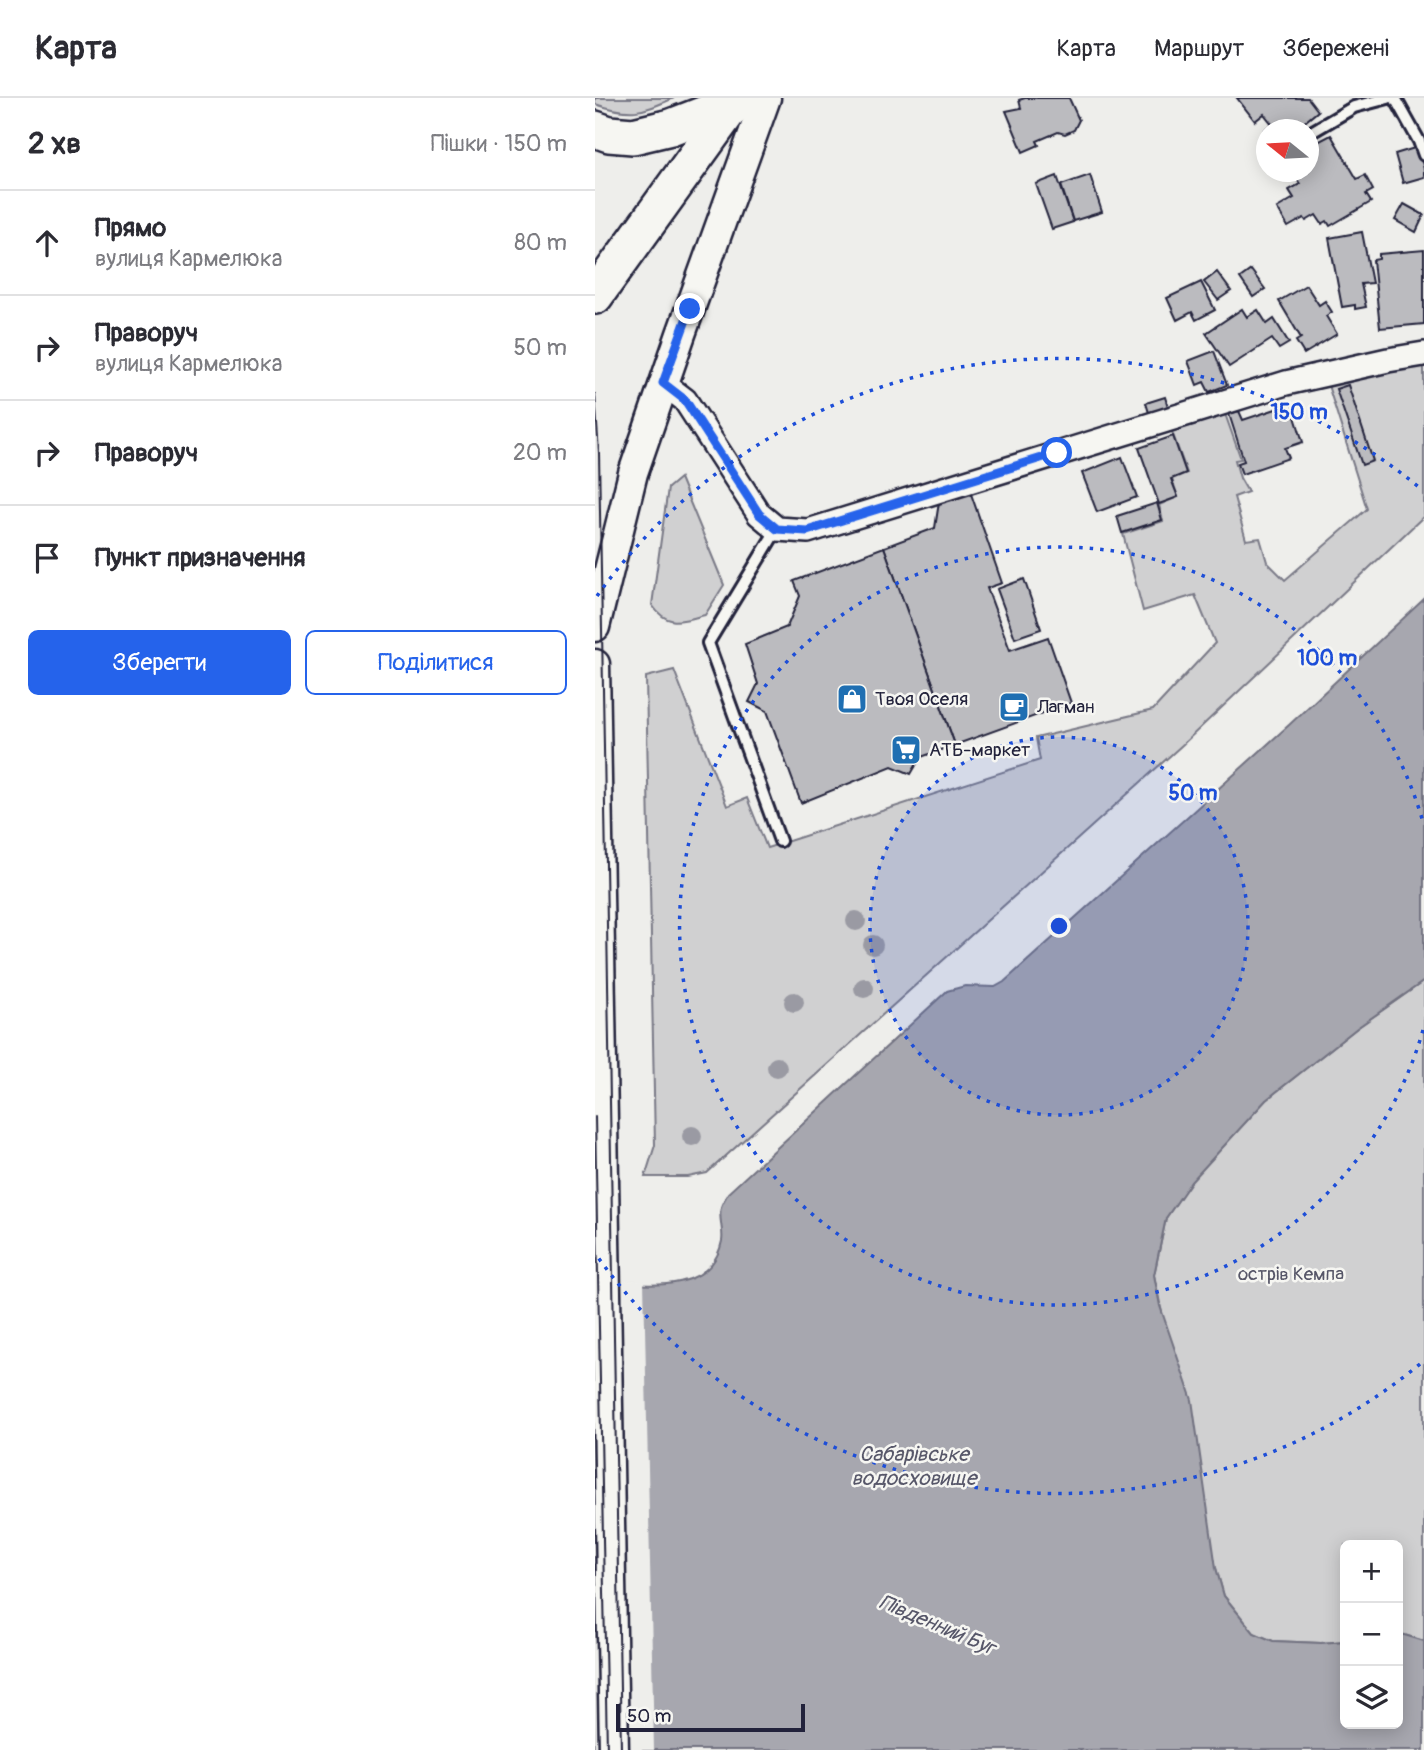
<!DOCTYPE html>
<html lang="uk">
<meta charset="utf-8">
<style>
:root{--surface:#fff;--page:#f2f2f3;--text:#2b2b33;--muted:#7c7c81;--line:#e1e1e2;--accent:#2563eb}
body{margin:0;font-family:Pangolin,sans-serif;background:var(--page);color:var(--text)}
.controls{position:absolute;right:21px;bottom:21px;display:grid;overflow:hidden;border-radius:10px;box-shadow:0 4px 18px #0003}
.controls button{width:63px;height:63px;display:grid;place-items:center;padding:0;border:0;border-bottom:2px solid var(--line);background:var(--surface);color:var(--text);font:35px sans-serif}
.compass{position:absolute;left:661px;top:21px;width:63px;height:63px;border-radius:50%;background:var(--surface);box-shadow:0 4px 18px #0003;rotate:288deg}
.scale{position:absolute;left:21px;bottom:18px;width:189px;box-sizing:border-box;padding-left:7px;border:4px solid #22223b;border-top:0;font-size:19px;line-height:24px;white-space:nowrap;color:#22223b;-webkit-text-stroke:5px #f6f6f2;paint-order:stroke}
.stop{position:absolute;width:21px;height:21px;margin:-16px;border:5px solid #2563eb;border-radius:50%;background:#fff}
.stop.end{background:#2563eb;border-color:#fff;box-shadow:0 2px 7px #0008}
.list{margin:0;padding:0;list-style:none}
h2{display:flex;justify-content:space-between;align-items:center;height:91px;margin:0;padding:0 28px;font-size:30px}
h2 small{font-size:23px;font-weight:400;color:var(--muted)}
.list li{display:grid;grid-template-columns:46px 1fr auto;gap:21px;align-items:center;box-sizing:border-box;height:105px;padding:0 28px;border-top:2px solid var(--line)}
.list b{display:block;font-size:26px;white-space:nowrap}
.list p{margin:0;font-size:23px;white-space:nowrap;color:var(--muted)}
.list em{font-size:23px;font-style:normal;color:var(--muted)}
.actions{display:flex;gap:14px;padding:21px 28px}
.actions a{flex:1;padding:16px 0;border:2px solid var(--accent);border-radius:10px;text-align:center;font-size:24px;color:var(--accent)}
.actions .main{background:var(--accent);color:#fff}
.icon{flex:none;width:38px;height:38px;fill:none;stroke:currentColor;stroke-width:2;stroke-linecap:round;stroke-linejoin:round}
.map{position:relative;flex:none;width:829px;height:1652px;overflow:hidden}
header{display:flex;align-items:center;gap:42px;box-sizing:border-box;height:98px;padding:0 35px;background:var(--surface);border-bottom:2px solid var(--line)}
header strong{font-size:33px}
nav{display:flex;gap:38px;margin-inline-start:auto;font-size:24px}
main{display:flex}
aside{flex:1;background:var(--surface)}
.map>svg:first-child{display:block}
</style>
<header>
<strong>Карта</strong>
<nav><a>Карта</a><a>Маршрут</a><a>Збережені</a></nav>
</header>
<main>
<aside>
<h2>2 хв<small>Пішки · 150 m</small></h2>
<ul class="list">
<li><svg class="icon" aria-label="ahead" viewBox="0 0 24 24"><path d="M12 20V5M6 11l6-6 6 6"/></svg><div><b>Прямо</b><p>вулиця Кармелюка</p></div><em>80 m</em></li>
<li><svg class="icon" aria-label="right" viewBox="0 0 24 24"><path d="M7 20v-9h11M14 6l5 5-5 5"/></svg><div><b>Праворуч</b><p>вулиця Кармелюка</p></div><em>50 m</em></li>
<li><svg class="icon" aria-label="right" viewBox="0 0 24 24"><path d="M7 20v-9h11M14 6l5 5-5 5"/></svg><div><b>Праворуч</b></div><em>20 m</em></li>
<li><svg class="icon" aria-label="arrive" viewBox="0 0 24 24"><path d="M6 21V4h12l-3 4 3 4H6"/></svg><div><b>Пункт призначення</b></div></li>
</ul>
<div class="actions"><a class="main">Зберегти</a><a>Поділитися</a></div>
</aside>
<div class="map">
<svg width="829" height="1652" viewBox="0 0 829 1652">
<rect width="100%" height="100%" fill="#eeeeeb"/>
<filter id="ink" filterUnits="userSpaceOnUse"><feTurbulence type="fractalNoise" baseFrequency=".0143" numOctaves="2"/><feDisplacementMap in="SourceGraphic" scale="14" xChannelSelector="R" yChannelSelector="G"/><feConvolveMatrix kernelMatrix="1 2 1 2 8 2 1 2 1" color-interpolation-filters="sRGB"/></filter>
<g filter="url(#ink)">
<g fill="#d0d0d1" stroke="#797986" stroke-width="2">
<path d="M 0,0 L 79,0 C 45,15 36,18 0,6 Z"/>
<path d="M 829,266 L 829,418 L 587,647 L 112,1075 L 93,1079 L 50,1079 L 60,1047 L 51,579 L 79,572 L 132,708 L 152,700 L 172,750 L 445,662 L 441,640 L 558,612 L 620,545 L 600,497 L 548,513 L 528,436 L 568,423 L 564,407 L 583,399 L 577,381 L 592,375 L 576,331 L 629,313 L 646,361 L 640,362 L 645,380 L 653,394 L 639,399 L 651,442 L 665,440 L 672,464 L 690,482 L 772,411 L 732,284 Z"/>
<path d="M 85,380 L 129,487 L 110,517 C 86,523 73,530 57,507 L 73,390 Z"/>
<path d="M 829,883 L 829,1543 L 803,1535 L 803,1447 L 750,1447 L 750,1543 L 726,1545 L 678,1543 L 659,1535 L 629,1498 L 621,1470 L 559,1177 L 571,1120 L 595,1084 L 671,1002 L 762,930 Z"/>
</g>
<path fill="#a7a7af" stroke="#727281" stroke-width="2" d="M 829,501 L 829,883 L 762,930 L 671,1002 L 596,1084 L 571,1120 L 559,1177 L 565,1208 L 597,1302 L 621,1470 L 629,1498 L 659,1535 L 678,1543 L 726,1545 L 750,1543 L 750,1626 L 803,1626 L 803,1535 L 829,1543 L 829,1652 L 0,1652 L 10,1184 C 52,1187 116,1197 127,1143 C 129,1132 123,1120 126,1109 C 127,1105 131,1099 133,1095 L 352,893 L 370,888 L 400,889 L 409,884 L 694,627 Z"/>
<path fill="#eeeeeb" d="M 0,1181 L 49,1183 L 59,1652 L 0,1652 Z"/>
<g fill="#bbbbbf" stroke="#22223b" stroke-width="2">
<path d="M 430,0 L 474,0 L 484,22 L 479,32 L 470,36 L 463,34 L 442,43 L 444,47 L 428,54 L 411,13 L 426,10 L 424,2 Z"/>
<path d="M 642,0 L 713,0 L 723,13 L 700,32 L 671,32 L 671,36 L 669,32 L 677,26 L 669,16 L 660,23 Z"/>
<path d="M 736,37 L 762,81 L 770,77 L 778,92 L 771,96 L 776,104 L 735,128 L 732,123 L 727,126 L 721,117 L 711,123 L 709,120 L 693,129 L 682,110 L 699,100 L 694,92 L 705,86 L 697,74 L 713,74 L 713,49 Z"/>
<path d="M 823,49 L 829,71 L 829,79 L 808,85 L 800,56 Z"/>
<path d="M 495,77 L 507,114 L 478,123 L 466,87 Z"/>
<path d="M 462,78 L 478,124 L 457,131 L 441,86 Z"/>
<path d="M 809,106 L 829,117 L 821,134 L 800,122 Z"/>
<path d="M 767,134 L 777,185 L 766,186 L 771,209 L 760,211 L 760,207 L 747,209 L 734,140 Z"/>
<path d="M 829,152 L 829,226 L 785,230 L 778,162 L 784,161 L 784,156 Z"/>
<path d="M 656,172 L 670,191 L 658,199 L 645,180 Z"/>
<path d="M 622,174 L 636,193 L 623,202 L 609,184 Z"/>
<path d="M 606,184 L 620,212 L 601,222 L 597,214 L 582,222 L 572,200 Z"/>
<path d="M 711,187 L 724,207 L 730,203 L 737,214 L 731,218 L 742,236 L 709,256 L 701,243 L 706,240 L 684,203 Z"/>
<path d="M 647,211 L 652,219 L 663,212 L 672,226 L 679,221 L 694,245 L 684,251 L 677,241 L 634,269 L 611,235 Z"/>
<path d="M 619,253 L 632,287 L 614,294 L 609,284 L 602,287 L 593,263 Z"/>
<path d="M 753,287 L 778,363 L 767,367 L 741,291 Z"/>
<path d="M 570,299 L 574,312 L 555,318 L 551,305 Z"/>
<path d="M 696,306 L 708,344 L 690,350 L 694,360 L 647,376 L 643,365 L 649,363 L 634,316 L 644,313 L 648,322 Z"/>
<path d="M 578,338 L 591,375 L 576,381 L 583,399 L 564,406 L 544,350 Z"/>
<path d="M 527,359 L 542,399 L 502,414 L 487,375 Z"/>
<path d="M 375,393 L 407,485 L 392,490 L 415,552 L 453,539 L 476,605 L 360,647 L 289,449 L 340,430 L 344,404 Z"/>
<path d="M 562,405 L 567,422 L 527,435 L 522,418 Z"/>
<path d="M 289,449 L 360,647 L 326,659 L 316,676 L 297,668 L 206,705 L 172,613 L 154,604 L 163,586 L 150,546 L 192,529 L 205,498 L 199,483 Z"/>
<path d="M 429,481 L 446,531 L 420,540 L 402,491 Z"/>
</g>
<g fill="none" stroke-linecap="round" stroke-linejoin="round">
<g stroke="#22223b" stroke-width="16">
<g id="service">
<path d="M 800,0 L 824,43 L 829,57"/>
<path d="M 713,36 L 759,9 L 793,0"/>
<path d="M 182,431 L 113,545 L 185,743"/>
</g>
</g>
<g stroke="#22223b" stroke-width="28">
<path id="minor" d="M 68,285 L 90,302 L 164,416 L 182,431 L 213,433 L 691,285 L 793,262 L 829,256"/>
</g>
<g stroke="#22223b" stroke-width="33">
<g id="tertiary">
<path d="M 0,529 L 38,375 L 86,236 L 171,0"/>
<path d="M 0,566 L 19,1652"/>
</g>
</g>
<g stroke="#22223b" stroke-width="40">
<g id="primary">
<path d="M 0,31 L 14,36 L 38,38 L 76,29 L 141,4"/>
<path d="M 0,198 L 143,0"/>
</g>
</g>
<use href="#service" stroke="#f6f6f2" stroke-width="10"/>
<use href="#minor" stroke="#f6f6f2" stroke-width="23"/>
<use href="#tertiary" stroke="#f6f6f2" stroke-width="28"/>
<use href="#primary" stroke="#f6f6f2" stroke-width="35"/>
<g stroke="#22223b" stroke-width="2">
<path d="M 0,296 L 4,355 L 26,1652"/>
<path d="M 0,1019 L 12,1652"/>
</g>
</g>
<g fill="#9a9aa3">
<circle cx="261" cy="823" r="10"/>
<circle cx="278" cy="847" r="10"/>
<circle cx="269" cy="890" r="10"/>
<circle cx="199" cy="904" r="10"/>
<circle cx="182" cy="969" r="10"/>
<circle cx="97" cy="1038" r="10"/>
</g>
</g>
<g fill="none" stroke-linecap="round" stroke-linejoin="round" filter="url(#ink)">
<path stroke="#2563eb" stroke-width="9" d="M 95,211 L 68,285 L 90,302 L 164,416 L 182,431 L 212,433 L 462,355"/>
</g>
<circle cx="464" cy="828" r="189" fill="#1d4ed8" fill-opacity=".12"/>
<g fill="none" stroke="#1d4ed8" stroke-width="3.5" stroke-dasharray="3.5 7">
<circle cx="464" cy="828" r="189"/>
<path d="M828 932A379 379 0 1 1 828 724"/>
<path d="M825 1266A568 568 0 0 1 2 1158M2 498A568 568 0 0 1 825 390"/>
</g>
<defs>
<g id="shop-square" transform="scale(1.575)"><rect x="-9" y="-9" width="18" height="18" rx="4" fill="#1f6fb2" stroke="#f6f6f2"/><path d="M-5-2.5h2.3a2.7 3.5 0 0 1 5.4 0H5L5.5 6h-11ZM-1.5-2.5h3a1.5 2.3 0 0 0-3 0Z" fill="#fff"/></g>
<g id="cafe-square" transform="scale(1.575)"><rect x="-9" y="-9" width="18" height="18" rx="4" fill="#1f6fb2" stroke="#f6f6f2"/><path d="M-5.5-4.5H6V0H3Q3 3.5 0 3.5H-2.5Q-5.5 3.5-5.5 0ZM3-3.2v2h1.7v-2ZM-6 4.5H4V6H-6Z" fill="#fff"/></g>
<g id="supermarket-square" transform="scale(1.575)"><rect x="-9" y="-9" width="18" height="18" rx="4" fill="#1f6fb2" stroke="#f6f6f2"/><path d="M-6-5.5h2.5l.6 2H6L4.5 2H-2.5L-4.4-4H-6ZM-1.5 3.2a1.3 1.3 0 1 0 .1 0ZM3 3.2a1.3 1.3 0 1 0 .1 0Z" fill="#fff"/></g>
</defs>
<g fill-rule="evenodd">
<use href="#shop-square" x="257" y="601"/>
<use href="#cafe-square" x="419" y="609"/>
<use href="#supermarket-square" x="311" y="652"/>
</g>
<g text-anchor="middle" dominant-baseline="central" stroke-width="5" stroke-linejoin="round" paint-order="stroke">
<g font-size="19" fill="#22223b" stroke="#f6f6f2" text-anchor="start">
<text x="280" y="601">Твоя Оселя</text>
<text x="442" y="609">Лагман</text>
<text x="334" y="652">АТБ-маркет</text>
</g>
<g font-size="19" fill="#565668" stroke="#f6f6f2">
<text x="696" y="1176">острів Кемпа</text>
</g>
<g font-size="21" font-style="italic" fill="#575769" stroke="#f6f6f2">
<text x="319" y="1356">Сабарівське<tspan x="319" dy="24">водосховище</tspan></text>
<text transform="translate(342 1527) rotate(23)">Південний Буг</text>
</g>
</g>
<circle cx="464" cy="828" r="10" fill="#1d4ed8" stroke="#f6f6f2" stroke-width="3.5"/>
<g font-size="21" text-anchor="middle" font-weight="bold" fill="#1d4ed8" stroke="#f6f6f2" stroke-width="5" stroke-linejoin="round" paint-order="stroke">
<text x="704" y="321">150 m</text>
<text x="732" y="567">100 m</text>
<text x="598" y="702">50 m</text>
</g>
</svg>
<div class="controls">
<button>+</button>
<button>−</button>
<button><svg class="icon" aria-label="layers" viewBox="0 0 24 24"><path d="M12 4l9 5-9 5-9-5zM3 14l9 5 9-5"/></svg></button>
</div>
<svg class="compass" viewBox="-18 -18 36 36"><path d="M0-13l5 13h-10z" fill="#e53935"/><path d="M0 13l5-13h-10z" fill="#7c7c81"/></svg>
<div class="scale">50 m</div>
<div class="stop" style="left:462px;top:355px"></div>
<div class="stop end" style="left:95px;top:211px"></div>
</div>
</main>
